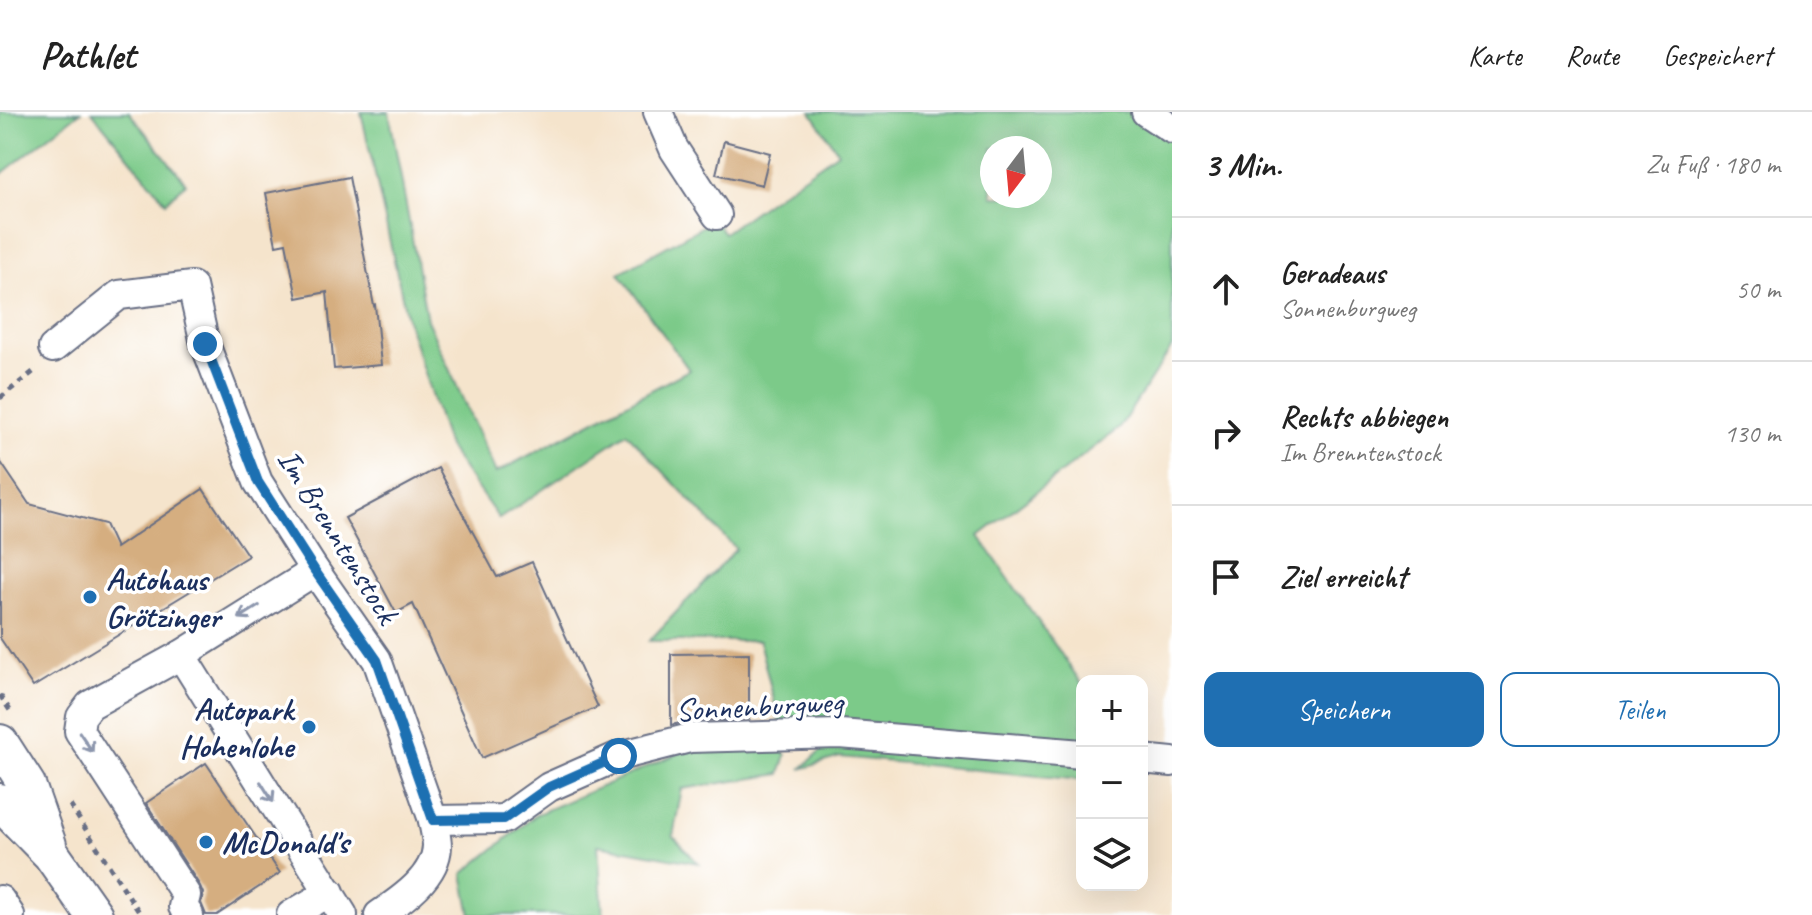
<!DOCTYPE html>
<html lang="de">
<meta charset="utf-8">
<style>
:root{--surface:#fff;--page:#f2f2f2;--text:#222;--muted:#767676;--line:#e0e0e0;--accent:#1f6fb2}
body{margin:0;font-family:Caveat,sans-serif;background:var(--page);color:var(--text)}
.controls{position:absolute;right:24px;bottom:24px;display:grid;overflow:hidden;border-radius:16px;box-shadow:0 8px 32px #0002}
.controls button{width:72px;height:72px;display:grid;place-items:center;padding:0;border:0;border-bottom:2px solid var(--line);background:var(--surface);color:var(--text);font:40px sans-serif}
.compass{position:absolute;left:980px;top:24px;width:72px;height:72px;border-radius:50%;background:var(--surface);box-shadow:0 8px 32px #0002;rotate:196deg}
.stop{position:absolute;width:24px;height:24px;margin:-18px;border:6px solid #1f6fb2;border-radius:50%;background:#fff}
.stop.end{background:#1f6fb2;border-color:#fff;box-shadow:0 2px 8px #0008}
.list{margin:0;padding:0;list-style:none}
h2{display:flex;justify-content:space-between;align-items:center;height:104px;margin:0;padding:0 32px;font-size:34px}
h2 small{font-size:26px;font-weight:400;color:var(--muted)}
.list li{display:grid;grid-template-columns:52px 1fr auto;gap:24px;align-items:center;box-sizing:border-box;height:144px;padding:0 32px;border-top:2px solid var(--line)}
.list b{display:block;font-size:30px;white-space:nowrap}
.list p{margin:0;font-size:26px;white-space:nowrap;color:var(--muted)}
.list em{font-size:26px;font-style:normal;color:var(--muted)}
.actions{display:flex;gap:16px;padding:24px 32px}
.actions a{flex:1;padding:18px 0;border:2px solid var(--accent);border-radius:16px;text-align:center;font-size:28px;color:var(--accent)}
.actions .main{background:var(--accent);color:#fff}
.icon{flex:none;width:44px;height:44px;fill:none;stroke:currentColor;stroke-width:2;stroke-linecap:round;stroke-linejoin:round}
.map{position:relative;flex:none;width:1172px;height:803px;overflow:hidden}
header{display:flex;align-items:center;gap:48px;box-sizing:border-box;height:112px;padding:0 40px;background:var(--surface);border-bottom:2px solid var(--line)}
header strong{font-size:38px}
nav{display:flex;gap:44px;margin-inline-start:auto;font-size:28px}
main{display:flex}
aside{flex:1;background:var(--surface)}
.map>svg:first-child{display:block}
</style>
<header>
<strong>Pathlet</strong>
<nav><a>Karte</a><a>Route</a><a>Gespeichert</a></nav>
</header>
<main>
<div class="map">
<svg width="1172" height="803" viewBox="0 0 1172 803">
<rect width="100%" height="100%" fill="#fff"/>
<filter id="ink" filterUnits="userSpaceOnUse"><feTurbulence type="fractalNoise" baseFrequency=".0125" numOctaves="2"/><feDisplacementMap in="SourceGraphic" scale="16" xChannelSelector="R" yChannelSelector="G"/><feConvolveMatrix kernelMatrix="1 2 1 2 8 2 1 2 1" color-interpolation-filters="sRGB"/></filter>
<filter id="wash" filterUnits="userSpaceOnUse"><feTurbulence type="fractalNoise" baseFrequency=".006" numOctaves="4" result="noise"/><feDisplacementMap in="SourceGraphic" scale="32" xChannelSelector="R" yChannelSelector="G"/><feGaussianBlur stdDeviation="1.8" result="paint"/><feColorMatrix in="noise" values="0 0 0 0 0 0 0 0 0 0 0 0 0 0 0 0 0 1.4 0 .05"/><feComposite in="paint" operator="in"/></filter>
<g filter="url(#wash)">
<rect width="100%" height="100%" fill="#f5e4cc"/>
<g fill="#7cca89" stroke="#4c7c74" stroke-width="2" fill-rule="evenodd">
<path d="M 0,0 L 80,0 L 0,63 Z"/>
<path d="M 92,0 L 129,0 L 186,71 L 166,90 Z"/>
<path d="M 361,0 L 389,0 L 427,208 L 496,361 L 689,258 L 619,161 L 714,108 L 724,121 L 838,40 L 811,0 L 1132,0 L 1172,26 L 1172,235 L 1119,316 L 979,424 L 1082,572 L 1082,636 L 780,612 L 759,529 L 649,529 L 736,437 L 627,321 L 499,407 L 448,335 L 408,211 ZM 992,36 L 1040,36 L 1040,84 L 992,84 Z"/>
<path d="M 847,631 L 1082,650 L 1082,668 L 840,645 L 801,657 L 823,637 Z"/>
<path d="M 776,632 L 786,643 L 780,662 L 682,677 L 673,724 L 698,751 L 598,733 L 603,803 L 471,803 L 463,762 L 537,702 L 684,639 Z"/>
</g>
<g id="blocks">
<g fill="#d5ae80">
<path d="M 724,29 L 770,41 L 762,73 L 716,62 Z"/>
<path d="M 349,65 L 374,194 L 375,193 L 381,253 L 334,257 L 327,180 L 297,186 L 286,131 L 276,133 L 266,81 Z"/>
<path d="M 0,349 L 29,392 L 105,412 L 116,436 L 203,377 L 248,444 L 33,575 L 0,526 Z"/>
<path d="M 438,356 L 497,465 L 532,450 L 598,595 L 482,646 L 413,492 L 396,501 L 345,406 Z"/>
<path d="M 749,541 L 749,607 L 690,609 L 671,613 L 671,542 Z"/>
<path d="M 206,651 L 280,761 L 217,803 L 206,803 L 201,791 L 203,781 L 200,774 L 146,691 Z"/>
</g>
</g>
</g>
<g filter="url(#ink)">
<use href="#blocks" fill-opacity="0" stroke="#676e84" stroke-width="2"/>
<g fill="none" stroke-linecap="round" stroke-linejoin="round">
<g stroke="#676e84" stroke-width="32">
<g id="minor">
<path d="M 658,0 L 674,37 L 717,103"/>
<path d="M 1146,0 L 1172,17"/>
<path d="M 53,236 L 119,183 L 192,174 L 205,232 L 258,370 L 315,459 L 377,548 L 433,708 C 434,716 437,726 437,734 C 436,765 401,788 379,803"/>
<path d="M 181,543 L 343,803"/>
<path d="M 1142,647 L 1172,650"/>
<path d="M 433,708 L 504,707 L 549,675 L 619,644 L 690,626 L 840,622 L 1082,642"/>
<path d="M 0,788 L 10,803"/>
<path d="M 189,803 L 183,795 L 186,783 L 79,619 L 81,605 L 90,593 L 181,543 L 315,459"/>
<path d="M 291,803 L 330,780"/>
</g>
</g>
<g stroke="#676e84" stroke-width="40">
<g id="major">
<path d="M 0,631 L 27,673 L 48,733"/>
<path d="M 0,690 L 51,742 L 94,803"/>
</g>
</g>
<g stroke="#676e84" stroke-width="5" stroke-dasharray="6 6" stroke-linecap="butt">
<path d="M 0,286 L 37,257"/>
<path d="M 0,583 L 13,603"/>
<path d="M 70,693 L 141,803"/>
</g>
<use href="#minor" stroke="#fff" stroke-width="28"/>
<use href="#major" stroke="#fff" stroke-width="36"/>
</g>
<defs><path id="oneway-shaft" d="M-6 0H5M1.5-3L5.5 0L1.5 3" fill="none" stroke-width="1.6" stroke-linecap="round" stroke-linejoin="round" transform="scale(2)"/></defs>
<g stroke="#8d97ae">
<use href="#oneway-shaft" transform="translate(249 500) rotate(148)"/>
<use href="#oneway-shaft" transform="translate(86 630) rotate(56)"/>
<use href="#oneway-shaft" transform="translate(267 680) rotate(58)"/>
</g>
</g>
<g fill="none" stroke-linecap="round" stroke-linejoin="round" filter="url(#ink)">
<path stroke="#1f6fb2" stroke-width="10" d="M 205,232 L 258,370 L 315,459 L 377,548 L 433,708 L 504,707 L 549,675 L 619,644"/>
</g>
<g fill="#1f6fb2" stroke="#fff" stroke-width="3">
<circle cx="90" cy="485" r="8"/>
<circle cx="309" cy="615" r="8"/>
<circle cx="206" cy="730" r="8"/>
</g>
<g text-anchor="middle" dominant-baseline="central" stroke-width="7" stroke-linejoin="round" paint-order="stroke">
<g font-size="32" fill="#1b2f5e" stroke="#fff">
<text transform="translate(338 424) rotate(58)">Im Brenntenstock</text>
<text transform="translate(759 594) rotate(-3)">Sonnenburgweg</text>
</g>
<g font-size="32" font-weight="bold" fill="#1b2f5e" stroke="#fff" text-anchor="start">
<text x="106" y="467">Autohaus<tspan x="106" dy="37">Grötzinger</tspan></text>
<text x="293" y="597" text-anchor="end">Autopark<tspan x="293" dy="37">Hohenlohe</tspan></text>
<text x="222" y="730">McDonald's</text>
</g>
</g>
</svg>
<div class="controls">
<button>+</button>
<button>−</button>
<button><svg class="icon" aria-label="layers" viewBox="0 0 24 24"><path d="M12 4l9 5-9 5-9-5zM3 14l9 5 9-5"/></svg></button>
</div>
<svg class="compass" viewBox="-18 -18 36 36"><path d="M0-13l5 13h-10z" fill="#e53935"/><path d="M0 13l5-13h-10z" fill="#767676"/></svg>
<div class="stop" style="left:619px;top:644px"></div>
<div class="stop end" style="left:205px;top:232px"></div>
</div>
<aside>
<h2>3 Min.<small>Zu Fuß · 180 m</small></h2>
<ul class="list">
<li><svg class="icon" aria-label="ahead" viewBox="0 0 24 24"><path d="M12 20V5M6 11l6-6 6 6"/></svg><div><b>Geradeaus</b><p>Sonnenburgweg</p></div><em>50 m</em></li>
<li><svg class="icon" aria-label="right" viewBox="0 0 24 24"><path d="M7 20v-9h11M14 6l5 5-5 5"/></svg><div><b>Rechts abbiegen</b><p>Im Brenntenstock</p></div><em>130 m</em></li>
<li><svg class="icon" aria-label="arrive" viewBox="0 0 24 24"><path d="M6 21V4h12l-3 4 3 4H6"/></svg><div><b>Ziel erreicht</b></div></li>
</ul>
<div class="actions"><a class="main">Speichern</a><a>Teilen</a></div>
</aside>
</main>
